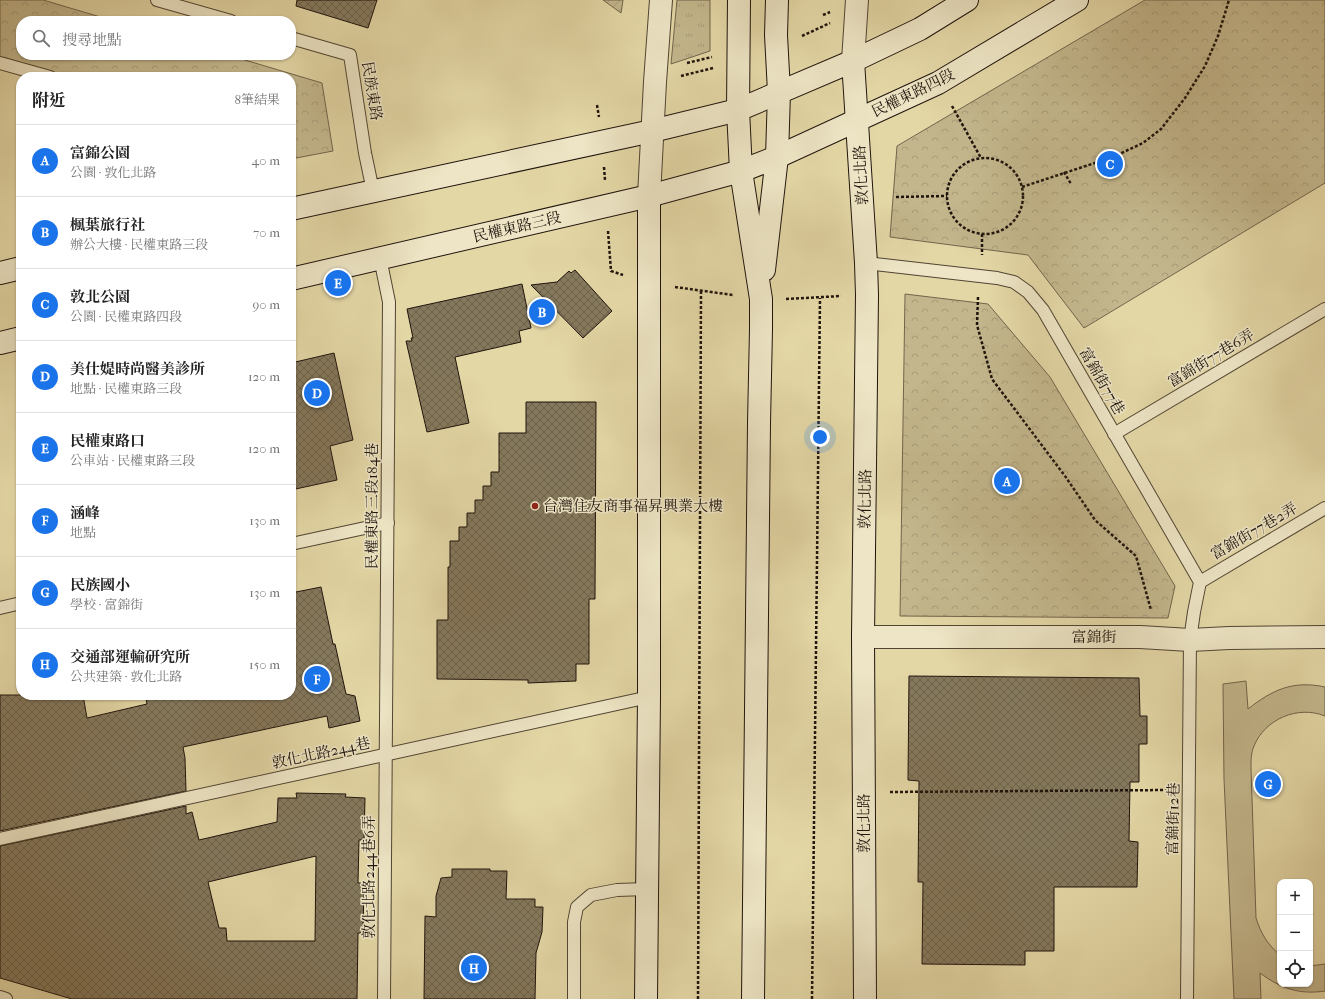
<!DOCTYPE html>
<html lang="zh-TW">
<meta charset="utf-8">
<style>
:root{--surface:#fff;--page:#f6f6f6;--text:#222;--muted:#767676;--line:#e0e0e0;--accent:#1a73e8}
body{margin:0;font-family:"IM FELL French Canon","Noto Serif TC",serif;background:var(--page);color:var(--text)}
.controls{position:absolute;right:12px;bottom:12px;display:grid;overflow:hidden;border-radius:8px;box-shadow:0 1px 3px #0004}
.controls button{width:36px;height:36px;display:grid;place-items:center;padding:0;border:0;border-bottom:1px solid var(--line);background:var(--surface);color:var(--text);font:20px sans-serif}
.you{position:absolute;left:820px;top:437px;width:14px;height:14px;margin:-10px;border:3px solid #fff;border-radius:50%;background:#1a73e8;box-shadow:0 0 0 6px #1a73e833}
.badge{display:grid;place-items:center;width:26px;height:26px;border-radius:50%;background:var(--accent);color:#fff;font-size:13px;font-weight:700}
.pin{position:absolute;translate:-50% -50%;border:2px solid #fff;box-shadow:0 1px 4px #0006}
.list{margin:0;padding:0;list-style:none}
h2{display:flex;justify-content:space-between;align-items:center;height:52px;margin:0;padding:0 16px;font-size:17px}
h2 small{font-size:13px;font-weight:400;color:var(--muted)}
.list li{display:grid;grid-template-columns:26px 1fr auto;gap:12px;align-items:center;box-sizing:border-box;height:72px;padding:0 16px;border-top:1px solid var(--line)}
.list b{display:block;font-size:15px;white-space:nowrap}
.list p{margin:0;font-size:13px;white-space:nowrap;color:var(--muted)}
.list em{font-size:13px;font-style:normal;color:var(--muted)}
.icon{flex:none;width:22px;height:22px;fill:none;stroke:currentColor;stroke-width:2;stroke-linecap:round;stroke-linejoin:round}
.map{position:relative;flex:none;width:1325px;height:999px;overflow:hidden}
.search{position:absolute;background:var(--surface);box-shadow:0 1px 3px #0004;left:16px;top:16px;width:280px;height:44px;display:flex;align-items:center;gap:10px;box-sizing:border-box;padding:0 14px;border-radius:16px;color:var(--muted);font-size:15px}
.panel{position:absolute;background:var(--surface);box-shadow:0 1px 3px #0004;left:16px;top:72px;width:280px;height:628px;border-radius:16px}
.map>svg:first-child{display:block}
</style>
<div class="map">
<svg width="1325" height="999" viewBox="0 0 1325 999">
<defs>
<pattern id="grass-tufts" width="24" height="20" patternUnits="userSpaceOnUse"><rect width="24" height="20" fill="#c3b68c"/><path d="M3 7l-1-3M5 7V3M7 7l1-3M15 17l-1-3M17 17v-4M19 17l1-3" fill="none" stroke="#a79c78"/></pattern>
<pattern id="park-crowns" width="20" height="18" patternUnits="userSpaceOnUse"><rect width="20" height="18" fill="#c3b68c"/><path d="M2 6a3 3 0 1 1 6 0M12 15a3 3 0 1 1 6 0" fill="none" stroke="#a79c78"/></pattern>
<pattern id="garden-furrows" width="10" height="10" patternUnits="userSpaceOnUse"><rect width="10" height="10" fill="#c3b68c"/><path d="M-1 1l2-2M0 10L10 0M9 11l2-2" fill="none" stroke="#a79c78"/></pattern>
<pattern id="building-cross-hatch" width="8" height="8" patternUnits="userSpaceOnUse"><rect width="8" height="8" fill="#85795d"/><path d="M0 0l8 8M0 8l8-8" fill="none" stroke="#6c624b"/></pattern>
</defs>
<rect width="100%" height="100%" fill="#e4d7a6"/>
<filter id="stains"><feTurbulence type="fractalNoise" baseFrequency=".005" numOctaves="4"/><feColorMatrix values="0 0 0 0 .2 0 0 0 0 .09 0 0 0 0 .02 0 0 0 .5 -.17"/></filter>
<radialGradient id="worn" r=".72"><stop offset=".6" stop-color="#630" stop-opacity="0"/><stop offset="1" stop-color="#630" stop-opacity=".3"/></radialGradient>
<path fill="url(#grass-tufts)" stroke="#71654c" d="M 677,0 L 710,0 L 710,51 L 671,64 Z"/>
<g fill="url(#park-crowns)" stroke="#71654c">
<path d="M 0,0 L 43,0 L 114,21 L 21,21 L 21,55 L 228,55 L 322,83 L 333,151 L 291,159 L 291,77 L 49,77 L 0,63 Z"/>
<path d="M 1145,0 L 1325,0 L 1325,183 L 1084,328 L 1028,255 L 890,237 L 897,146 Z"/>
<path d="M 905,294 L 988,304 L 1050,377 L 1175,586 L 1168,618 L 900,616 Z"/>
</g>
<path fill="url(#garden-furrows)" stroke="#71654c" d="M 603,0 L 623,0 L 621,13 Z"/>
<path fill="#c3b68c" stroke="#71654c" d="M 1246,681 L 1248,709 C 1272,690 1293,680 1325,687 L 1325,716 C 1298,705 1265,719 1254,746 C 1251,753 1251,760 1251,768 L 1256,918 C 1261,934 1268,945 1280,955 L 1280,984 L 1310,984 L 1310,966 L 1325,964 L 1325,991 C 1299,995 1280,988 1260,973 L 1261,999 L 1234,999 L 1224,779 L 1223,684 Z"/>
<g fill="url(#building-cross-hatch)" stroke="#1f140d" fill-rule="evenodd">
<path d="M 297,0 L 377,0 L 368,28 L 296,6 Z"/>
<path d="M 575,270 L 612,311 L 583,338 L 531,285 L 557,282 L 569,271 L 571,273 Z"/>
<path d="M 522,284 L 531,328 L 519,331 L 521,342 L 455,357 L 469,423 L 427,432 L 406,341 L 412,341 L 411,338 L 413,338 L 407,309 Z"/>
<path d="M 334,353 L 353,440 L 330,446 L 337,480 L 291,490 L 291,363 Z"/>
<path d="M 526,402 L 596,402 L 595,599 L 589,599 L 589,664 L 576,664 L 576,681 L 528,683 L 528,680 L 437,679 L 437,620 L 448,620 L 448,567 L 450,567 L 450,541 L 459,541 L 459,527 L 467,527 L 467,513 L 475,513 L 475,500 L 483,500 L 483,486 L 491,486 L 491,472 L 499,472 L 499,433 L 526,433 Z"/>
<path d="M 321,587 L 333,644 L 335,644 L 346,694 L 355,696 L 360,721 L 329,728 L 327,716 L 183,747 L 185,758 L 186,791 L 0,831 L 0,695 L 83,695 L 87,718 L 147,704 L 146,698 L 149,697 L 149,695 L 291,695 L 291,593 Z"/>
<path d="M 909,676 L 1139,678 L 1140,716 L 1147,716 L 1147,744 L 1139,744 L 1139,782 L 1130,782 L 1129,841 L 1138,842 L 1137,887 L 1054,887 L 1054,951 L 1025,951 L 1025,965 L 922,964 L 923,882 L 918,882 L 919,781 L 908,780 Z"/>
<path d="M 296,793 L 346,794 L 345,797 L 365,798 L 364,840 L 359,840 L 358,883 L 364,883 L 363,933 L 358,933 L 357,999 L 72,999 L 0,978 L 0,846 L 186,806 L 186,814 L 192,812 L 199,840 L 277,822 L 278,798 L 297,798 ZM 316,856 L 315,941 L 227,941 L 226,928 L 219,928 L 208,882 Z"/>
<path d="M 452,869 L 490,869 L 490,871 L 507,871 L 506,899 L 535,899 L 535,907 L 543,907 L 542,932 L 536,953 L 535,999 L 424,999 L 425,916 L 436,917 L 436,896 L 441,878 L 452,877 Z"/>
</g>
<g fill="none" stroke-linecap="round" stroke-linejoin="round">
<g stroke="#504533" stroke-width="14">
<g id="lane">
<path d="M 157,0 L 231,21"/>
<path d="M 291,38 L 350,55 L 365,153 L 373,191"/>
<path d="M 0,63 L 50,77"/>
<path d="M 380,258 L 389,302 L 384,999"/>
<path d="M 866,263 L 997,278 L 1014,282 L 1028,292 L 1043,310 L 1200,582 L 1194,612 L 1190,640 L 1187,999"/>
<path d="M 1114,434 L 1325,309"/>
<path d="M 291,544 L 388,523"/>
<path d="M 1200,582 L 1325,508"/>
<path d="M 0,608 L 21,603"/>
<path d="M 0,839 L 649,697"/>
<path d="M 0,997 L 6,999"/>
<path d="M 574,999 L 574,922 L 577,907 L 591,895 L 617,890 L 647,889"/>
</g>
</g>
<g stroke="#504533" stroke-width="24">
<g id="street">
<path d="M 853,61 L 857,0"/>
<path d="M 649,196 L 655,82 L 661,0"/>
<path d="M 863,637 L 1140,637 L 1190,640 L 1229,638 L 1325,637"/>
</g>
</g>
<g stroke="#1f140d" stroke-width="24">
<g id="secondary">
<path d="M 739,0 L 738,110 L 741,171 L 761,299 L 761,329 L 759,423 L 753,999"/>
<path d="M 853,61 L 866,263 L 867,295 L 863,637 L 865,999"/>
<path d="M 291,209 L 652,131 L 738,110 L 853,61 L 920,29 L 967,0"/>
<path d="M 764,270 L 777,157 L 779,92 L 776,35 L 777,0"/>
<path d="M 0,273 L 21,268"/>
<path d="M 291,279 L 649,196 L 741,171 L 777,157 L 938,83 L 1077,0"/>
<path d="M 0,343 L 21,338"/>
<path d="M 646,999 L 649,697 L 649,196"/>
</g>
</g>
<g stroke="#1f140d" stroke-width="2.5" stroke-dasharray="3 2" stroke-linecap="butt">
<path d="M 823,15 L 830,12"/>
<path d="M 802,36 L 830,23"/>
<path d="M 687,63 L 712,57"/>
<path d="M 681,76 L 713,68"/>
<path d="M 597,105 L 599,117"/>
<path d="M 952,106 L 981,158"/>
<circle cx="985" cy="196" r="38"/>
<path d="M 604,167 L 605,180"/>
<path d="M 1064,172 L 1071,184"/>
<path d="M 1022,187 L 1113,157 L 1143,143 L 1161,129 L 1185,98 L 1205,66 L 1218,36 L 1229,0"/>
<path d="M 896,197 L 947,196"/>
<path d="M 608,231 L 611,271 L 623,275"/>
<path d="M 982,234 L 982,255"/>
<path d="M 675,287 L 733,295"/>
<path d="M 978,297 L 977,325 L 992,379 L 1065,476 L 1095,520 L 1136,556 L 1151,610"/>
<path d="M 786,299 L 841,296"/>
<path d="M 890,792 L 1169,790"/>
<path d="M 698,999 L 701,290"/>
<path d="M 812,999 L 820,298"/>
</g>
<use href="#lane" stroke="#ede5c5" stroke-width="12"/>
<use href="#street" stroke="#ede5c5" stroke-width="22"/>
<use href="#secondary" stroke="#ede5c5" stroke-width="22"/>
</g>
<circle fill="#8f2418" stroke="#ede5c5" stroke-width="1.5" cx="535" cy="506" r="4"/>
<g text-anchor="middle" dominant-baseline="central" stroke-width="3" stroke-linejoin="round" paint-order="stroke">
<g font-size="15" fill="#1f140d" stroke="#ede5c5">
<text transform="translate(372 91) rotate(81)">民族東路</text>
<text transform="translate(913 93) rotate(-26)">民權東路四段</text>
<text transform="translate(861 175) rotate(-93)">敦化北路</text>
<text transform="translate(517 227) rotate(-13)">民權東路三段</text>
<text transform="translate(1211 358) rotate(-31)">富錦街77巷6弄</text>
<text transform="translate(1102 381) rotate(60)">富錦街77巷</text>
<text transform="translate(865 499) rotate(-89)">敦化北路</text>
<text transform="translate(372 506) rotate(-90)">民權東路三段184巷</text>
<text transform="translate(1254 531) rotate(-30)">富錦街77巷2弄</text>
<text x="1094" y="637">富錦街</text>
<text transform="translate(321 753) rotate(-12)">敦化北路244巷</text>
<text transform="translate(1173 819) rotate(-89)">富錦街12巷</text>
<text transform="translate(864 823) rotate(-90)">敦化北路</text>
<text transform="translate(369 877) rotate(-90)">敦化北路244巷6弄</text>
</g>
<g font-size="15" fill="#1f140d" stroke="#ede5c5" text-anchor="start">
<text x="543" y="506">台灣住友商事福昇興業大樓</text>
</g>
</g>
<rect width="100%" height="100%" filter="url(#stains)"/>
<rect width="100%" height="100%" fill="url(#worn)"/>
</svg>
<div class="controls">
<button>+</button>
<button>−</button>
<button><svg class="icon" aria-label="locate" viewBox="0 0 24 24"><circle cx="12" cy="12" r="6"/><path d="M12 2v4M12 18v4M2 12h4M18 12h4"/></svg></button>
</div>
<div class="you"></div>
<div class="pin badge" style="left:1007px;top:481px">A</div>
<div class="pin badge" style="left:542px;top:312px">B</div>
<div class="pin badge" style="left:1110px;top:164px">C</div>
<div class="pin badge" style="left:317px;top:393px">D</div>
<div class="pin badge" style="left:338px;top:283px">E</div>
<div class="pin badge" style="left:317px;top:679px">F</div>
<div class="pin badge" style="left:1268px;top:784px">G</div>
<div class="pin badge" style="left:474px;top:968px">H</div>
<div class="search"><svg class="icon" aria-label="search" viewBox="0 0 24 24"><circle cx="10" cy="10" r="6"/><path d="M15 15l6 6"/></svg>搜尋地點</div>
<section class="panel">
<h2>附近<small>8筆結果</small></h2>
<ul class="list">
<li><span class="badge">A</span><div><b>富錦公園</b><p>公園 · 敦化北路</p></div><em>40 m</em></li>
<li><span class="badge">B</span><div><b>楓葉旅行社</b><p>辦公大樓 · 民權東路三段</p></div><em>70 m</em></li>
<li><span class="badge">C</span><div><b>敦北公園</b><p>公園 · 民權東路四段</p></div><em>90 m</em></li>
<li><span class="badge">D</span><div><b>美仕媞時尚醫美診所</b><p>地點 · 民權東路三段</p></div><em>120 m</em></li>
<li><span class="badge">E</span><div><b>民權東路口</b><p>公車站 · 民權東路三段</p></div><em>120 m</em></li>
<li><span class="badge">F</span><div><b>涵峰</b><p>地點</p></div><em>130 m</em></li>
<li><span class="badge">G</span><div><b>民族國小</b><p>學校 · 富錦街</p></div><em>130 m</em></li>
<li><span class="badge">H</span><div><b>交通部運輸研究所</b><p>公共建築 · 敦化北路</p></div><em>150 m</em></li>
</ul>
</section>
</div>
